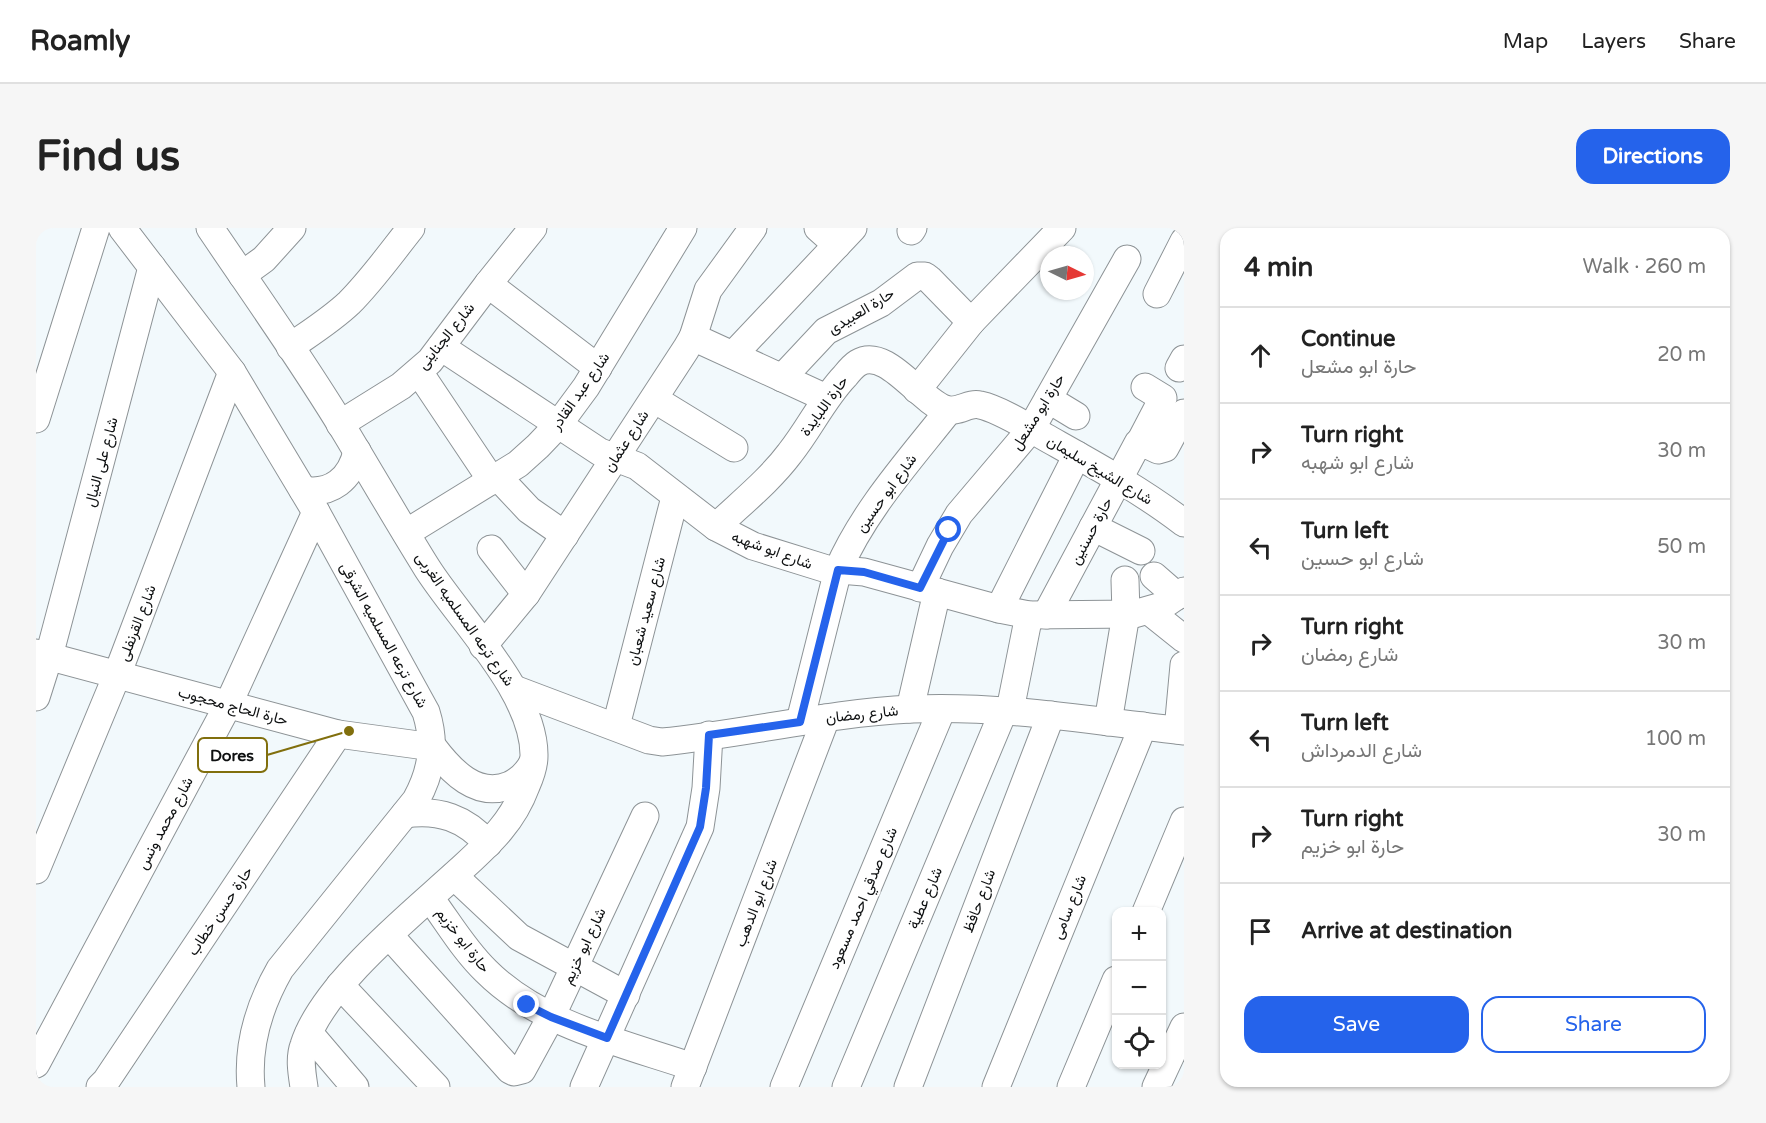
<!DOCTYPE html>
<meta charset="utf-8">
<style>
:root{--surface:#fff;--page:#f6f6f6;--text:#222;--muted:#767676;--line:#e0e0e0;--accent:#2563eb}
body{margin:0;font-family:"Varela Round",Vazirmatn,sans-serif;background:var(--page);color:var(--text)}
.controls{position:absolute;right:18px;bottom:18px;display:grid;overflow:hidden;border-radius:12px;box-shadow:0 2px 4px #0004}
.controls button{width:54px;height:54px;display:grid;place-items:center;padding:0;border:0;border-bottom:2px solid var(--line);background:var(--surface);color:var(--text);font:30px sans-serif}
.compass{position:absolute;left:1004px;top:18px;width:54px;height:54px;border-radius:50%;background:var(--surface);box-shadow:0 2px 4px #0004;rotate:95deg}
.stop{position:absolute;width:18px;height:18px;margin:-14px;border:4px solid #2563eb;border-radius:50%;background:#fff}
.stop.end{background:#2563eb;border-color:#fff;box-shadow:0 2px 6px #0008}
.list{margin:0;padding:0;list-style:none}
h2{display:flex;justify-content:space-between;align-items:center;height:78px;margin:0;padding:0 24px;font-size:26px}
h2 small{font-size:20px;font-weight:400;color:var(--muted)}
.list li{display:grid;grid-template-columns:39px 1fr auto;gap:18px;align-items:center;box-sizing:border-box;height:96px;padding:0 24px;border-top:2px solid var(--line)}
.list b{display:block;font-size:22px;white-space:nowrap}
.list p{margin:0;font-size:20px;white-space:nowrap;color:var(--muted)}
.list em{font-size:20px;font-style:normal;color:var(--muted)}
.actions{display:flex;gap:12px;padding:18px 24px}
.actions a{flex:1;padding:14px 0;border:2px solid var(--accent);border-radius:18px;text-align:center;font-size:21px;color:var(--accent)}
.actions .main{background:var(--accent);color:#fff}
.icon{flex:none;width:33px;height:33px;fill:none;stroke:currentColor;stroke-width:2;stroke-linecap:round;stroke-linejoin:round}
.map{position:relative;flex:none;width:1148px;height:859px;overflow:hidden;border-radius:18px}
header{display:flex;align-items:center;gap:36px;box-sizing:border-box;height:84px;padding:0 30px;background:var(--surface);border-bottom:2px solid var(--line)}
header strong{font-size:28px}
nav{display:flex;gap:33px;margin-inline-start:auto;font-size:21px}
.intro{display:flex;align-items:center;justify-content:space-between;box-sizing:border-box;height:144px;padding:0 36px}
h1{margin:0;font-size:42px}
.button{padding:15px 27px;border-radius:18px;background:var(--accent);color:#fff;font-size:21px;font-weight:700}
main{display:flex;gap:36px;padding:0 36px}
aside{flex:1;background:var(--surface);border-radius:18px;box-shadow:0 2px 4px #0004}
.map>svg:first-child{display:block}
</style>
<header>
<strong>Roamly</strong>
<nav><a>Map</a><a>Layers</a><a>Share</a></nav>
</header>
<div class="intro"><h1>Find us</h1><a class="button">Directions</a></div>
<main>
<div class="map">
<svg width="1148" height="859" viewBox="0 0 1148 859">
<rect width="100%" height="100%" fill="#f2f9fc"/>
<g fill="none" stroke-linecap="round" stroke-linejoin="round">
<g stroke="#8d9396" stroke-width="29">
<g id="minor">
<path d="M 86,0 L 196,144 L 280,284 L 390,484 C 400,516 396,543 380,572 L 244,741 C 224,776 211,817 215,859"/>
<path d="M 174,0 C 220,68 268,135 310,205 C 337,250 363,295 391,340 C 424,392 499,465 498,528 C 498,538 494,549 490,558 C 476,596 451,617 423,643 C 375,687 287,757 268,817 C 263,830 266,846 268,859"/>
<path d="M 782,0 L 801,17"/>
<path d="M 875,3 L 877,0"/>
<path d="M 206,47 L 228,31 L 256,0"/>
<path d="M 452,56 L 562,140"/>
<path d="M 1121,66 L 1148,13"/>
<path d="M 657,109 L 790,170"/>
<path d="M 254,119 C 274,105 295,92 313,75 C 336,52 355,25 375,0"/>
<path d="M 405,119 L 564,224 L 601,238 L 680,299 L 717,318 L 791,341 L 828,344 L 963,381 L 993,387 L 1098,386 L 1126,378 L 1148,363"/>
<path d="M 697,127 L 817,0"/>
<path d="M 1143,140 L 1148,131"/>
<path d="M 383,144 L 456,253"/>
<path d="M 746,150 L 790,103 L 845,75 L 881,48 L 889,48 L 893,51 L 935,94"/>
<path d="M 881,162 L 935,94 L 1026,0"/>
<path d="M 618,171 L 698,220"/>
<path d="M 1012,171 L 1040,188"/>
<path d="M 0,191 L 60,0"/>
<path d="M 304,196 L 365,158 L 394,133 L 452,56 L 497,0"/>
<path d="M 1104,214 L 1127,170 L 1109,159"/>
<path d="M 462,249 L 493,282 L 529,307"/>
<path d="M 267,262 C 295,267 315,251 321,223"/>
<path d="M 680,299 C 705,275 733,253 754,225 C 774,200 787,171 809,148 C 813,143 817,138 822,135 C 850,118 883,172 909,181 C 922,186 932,174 944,177 C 963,181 992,199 1009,209 C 1057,236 1105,262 1148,295"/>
<path d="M 1057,299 L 1105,323"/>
<path d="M 370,305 L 482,236 L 502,218 L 522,197 L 550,159 L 647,0"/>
<path d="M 455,321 L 490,366"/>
<path d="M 1118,348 L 1141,368"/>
<path d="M 884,360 L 904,318 L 923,286 L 995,201 L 1091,31"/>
<path d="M 963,381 L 1041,227"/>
<path d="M 1113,383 L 1148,411"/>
<path d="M 1010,387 L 1102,215 L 1105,214 L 1122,222 L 1129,220 L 1148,185"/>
<path d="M 447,418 L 490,366 L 650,121 L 657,109 L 672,62 L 717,0"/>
<path d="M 0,425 L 302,506 L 397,519 C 415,543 441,571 474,557 C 484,552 492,545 497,534"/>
<path d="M 478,461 L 613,512 L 626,514 C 709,506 791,485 875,481 C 967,477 1057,493 1148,503"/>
<path d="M 0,469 L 13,428 L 116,39"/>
<path d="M 874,481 L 901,364"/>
<path d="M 974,482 L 993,387"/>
<path d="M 764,493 L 802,342 C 828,282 873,233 913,182"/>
<path d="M 1072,494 L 1090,386 L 1089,352"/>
<path d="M 580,498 L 639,269"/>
<path d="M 1142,502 L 1148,437"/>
<path d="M 369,586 C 403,581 429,590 452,616"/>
<path d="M 0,642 L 81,447 L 196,144"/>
<path d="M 418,648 L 483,709 L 590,767"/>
<path d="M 394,670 C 412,694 428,722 450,743 C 504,797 586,815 657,839"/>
<path d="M 1110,684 L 1148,593"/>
<path d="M 353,707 L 474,842 L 478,844 L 486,842 L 515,789 L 609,588"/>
<path d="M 304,757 L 400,859"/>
<path d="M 273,805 L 319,859"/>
<path d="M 0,836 L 192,477 L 280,284"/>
<path d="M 64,859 L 70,853 L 302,506"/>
<path d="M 548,859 L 664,599 L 670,560 L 673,507"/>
<path d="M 649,859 L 790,490"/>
<path d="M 748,859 L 906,481"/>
<path d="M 810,859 L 968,482"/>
<path d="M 872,859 L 1015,487"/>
<path d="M 960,859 L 1107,498"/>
<path d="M 1035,859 L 1080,752"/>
<path d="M 1120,859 L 1148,799"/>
</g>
</g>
<use href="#minor" stroke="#fff" stroke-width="27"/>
</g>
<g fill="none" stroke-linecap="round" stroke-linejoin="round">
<path stroke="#2563eb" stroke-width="8" d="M 491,777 L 515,789 L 571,810 L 664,599 L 670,560 L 673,507 L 764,494 L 802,342 L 828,344 L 884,360 L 913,302"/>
</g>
<g text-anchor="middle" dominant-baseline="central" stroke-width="4.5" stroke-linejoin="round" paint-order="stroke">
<g font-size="15" fill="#0e1011" stroke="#fff">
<text transform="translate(825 83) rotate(-31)">حارة العبيدى</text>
<text transform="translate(410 108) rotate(-51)">شارع الجناينى</text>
<text transform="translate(544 163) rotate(-55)">شارع عبد القادر</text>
<text transform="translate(788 178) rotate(-54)">حارة اللبايدة</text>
<text transform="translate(1002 184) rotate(-58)">حارة ابو مشعل</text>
<text transform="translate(590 213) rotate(-57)">شارع عثمان</text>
<text transform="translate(65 234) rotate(-75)">شارع على النيال</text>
<text transform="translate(1064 242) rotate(31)">شارع الشيخ سليمان</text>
<text transform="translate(850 265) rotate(-54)">شارع ابو حسين</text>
<text transform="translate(1055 303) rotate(-62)">حارة حسنين</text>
<text transform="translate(736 322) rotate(20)">شارع ابو شهبه</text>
<text transform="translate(610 383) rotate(-75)">شارع سعيد شعبان</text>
<text transform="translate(429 391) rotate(55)">شارع ترعه المسلميه الغربى</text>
<text transform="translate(101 395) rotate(-69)">شارع القرنفلى</text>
<text transform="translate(348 407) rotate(61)">شارع ترعه المسلميه الشرقى</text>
<text transform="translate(197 478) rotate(15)">حارة الحاج محجوب</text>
<text transform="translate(826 486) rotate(-6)">شارع رمضان</text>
<text transform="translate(129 595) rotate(-62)">شارع محمد ونس</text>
<text transform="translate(827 670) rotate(-67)">شارع صدقي احمد مسعود</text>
<text transform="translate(889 670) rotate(-67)">شارع عطية</text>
<text transform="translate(943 673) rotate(-69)">شارع حافظ</text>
<text transform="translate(720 675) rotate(-69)">شارع ابو الدهب</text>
<text transform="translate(1033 679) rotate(-68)">شارع سامى</text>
<text transform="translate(184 683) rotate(-56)">حارة حسن خطاب</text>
<text transform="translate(427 712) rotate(52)">حارة ابو خزيم</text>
<text transform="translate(548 718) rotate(-65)">شارع ابو خزيم</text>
</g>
</g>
<path fill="none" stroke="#816f0d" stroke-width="2" d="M313 503L231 527"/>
<circle fill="#816f0d" stroke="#fff" stroke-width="2" cx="313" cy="503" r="6"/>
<rect fill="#fff" stroke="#816f0d" stroke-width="2" x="162" y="510" width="69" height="34" rx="6"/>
<g font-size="16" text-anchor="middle" font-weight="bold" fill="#0e1011">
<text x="196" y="533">Dores</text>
</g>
</svg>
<div class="controls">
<button>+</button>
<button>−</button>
<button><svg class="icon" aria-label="locate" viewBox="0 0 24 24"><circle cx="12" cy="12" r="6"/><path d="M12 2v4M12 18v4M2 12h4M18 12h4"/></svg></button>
</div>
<svg class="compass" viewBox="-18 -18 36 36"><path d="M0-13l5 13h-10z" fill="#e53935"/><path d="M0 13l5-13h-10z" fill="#767676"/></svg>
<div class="stop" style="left:913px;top:302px"></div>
<div class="stop end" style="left:491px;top:777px"></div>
</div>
<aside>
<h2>4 min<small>Walk · 260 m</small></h2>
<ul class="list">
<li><svg class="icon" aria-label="ahead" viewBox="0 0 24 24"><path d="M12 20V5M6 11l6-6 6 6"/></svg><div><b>Continue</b><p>حارة ابو مشعل</p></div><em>20 m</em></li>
<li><svg class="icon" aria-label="right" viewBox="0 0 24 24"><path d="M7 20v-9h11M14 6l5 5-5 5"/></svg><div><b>Turn right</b><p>شارع ابو شهبه</p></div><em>30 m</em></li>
<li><svg class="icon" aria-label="left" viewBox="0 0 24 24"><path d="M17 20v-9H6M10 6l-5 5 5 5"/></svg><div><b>Turn left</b><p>شارع ابو حسين</p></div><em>50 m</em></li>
<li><svg class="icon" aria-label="right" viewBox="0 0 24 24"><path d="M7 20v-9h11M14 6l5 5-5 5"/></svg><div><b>Turn right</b><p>شارع رمضان</p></div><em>30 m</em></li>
<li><svg class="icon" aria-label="left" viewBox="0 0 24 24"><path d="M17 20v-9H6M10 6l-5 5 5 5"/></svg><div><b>Turn left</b><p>شارع الدمرداش</p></div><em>100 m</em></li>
<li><svg class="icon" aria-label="right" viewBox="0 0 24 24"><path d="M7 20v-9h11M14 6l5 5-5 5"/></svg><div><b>Turn right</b><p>حارة ابو خزيم</p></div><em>30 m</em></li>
<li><svg class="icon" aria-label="arrive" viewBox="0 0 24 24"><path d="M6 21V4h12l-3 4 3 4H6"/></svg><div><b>Arrive at destination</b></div></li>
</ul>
<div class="actions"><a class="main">Save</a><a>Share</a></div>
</aside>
</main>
